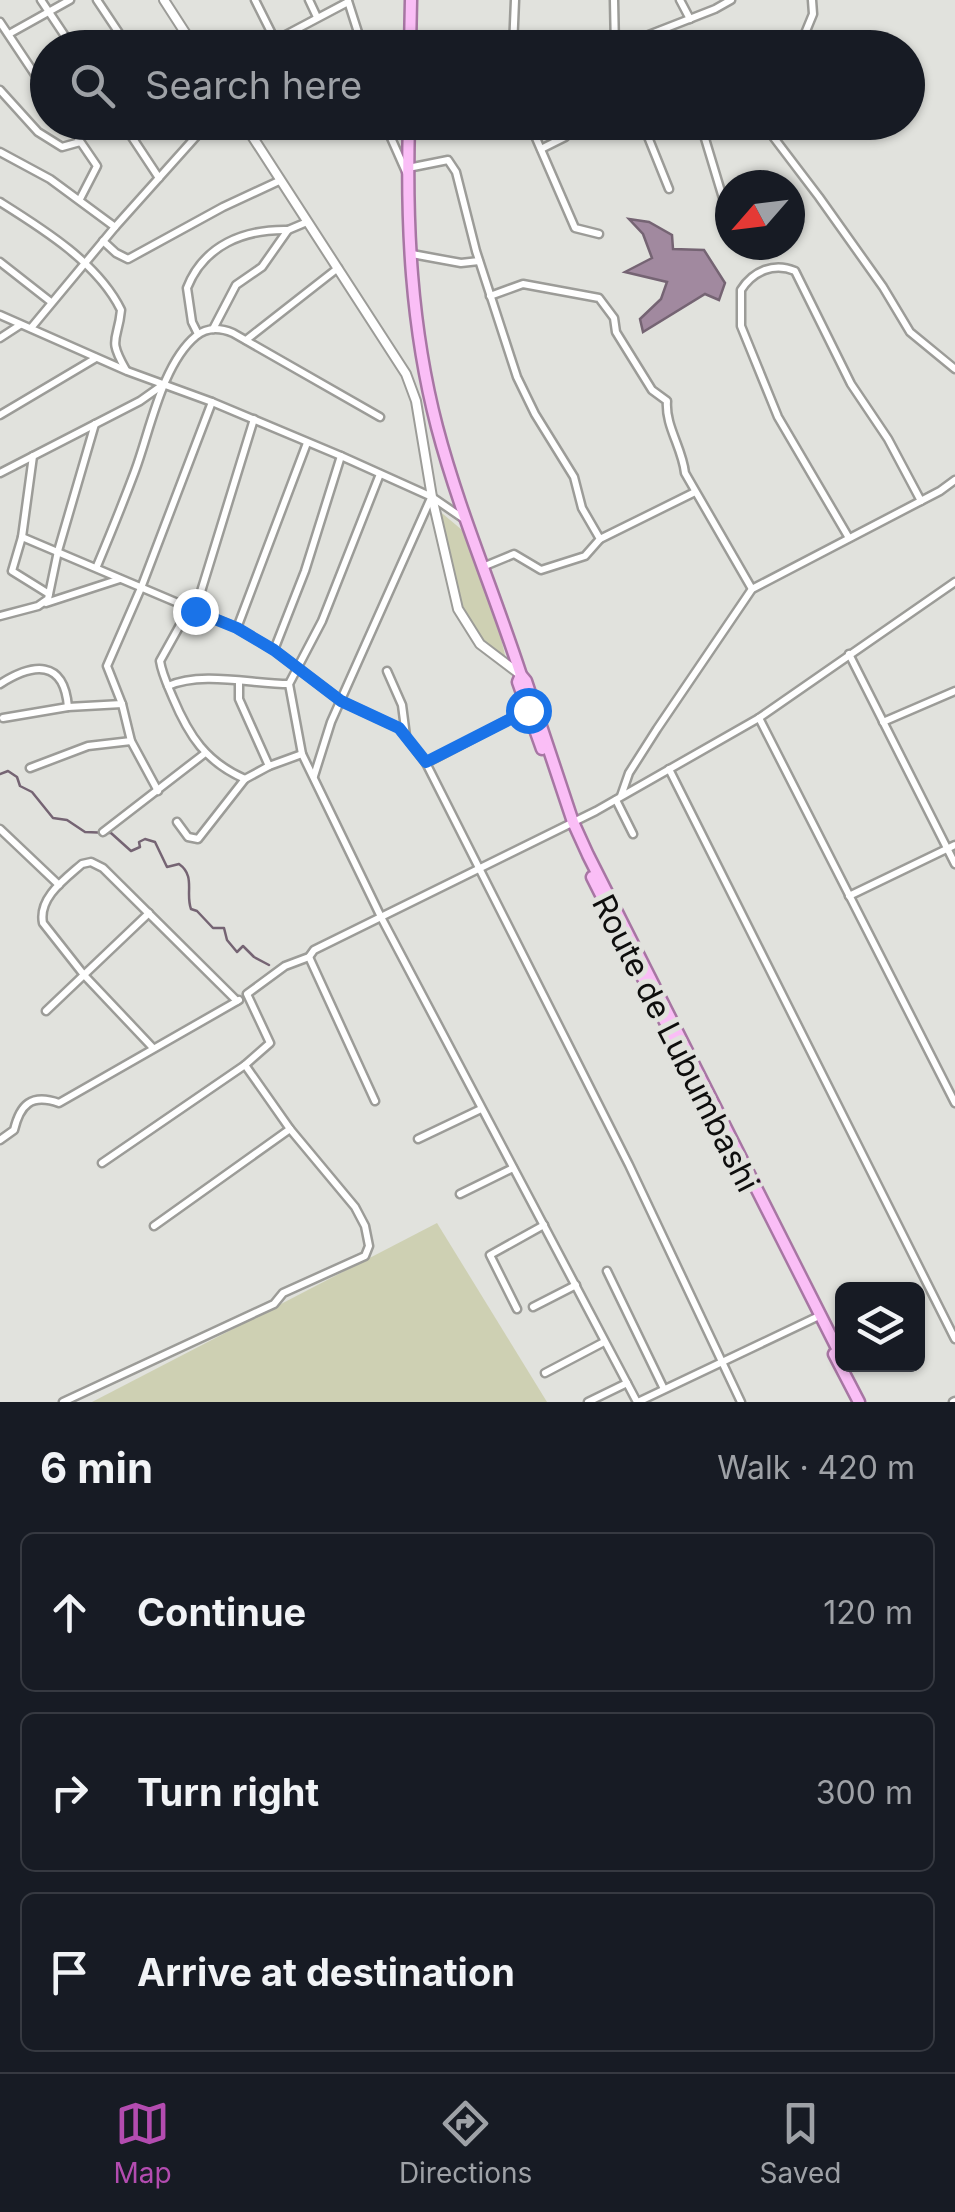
<!DOCTYPE html>
<meta charset="utf-8">
<style>
:root{--surface:#171b24;--page:#20242c;--text:#f1f3f6;--muted:#9ea1a6;--line:#363941;--accent:#b34cb0}
body{margin:0;font-family:Inter,sans-serif;background:var(--page);color:var(--text)}
.controls{position:absolute;right:30px;bottom:30px;display:grid;overflow:hidden;border-radius:15px;box-shadow:0 2px 8px #0004}
.controls button{width:90px;height:90px;display:grid;place-items:center;padding:0;border:0;border-bottom:2px solid var(--line);background:var(--surface);color:var(--text);font:50px sans-serif}
.compass{position:absolute;left:715px;top:170px;width:90px;height:90px;border-radius:50%;background:var(--surface);box-shadow:0 2px 8px #0004;rotate:242deg}
.stop{position:absolute;width:30px;height:30px;margin:-22px;border:8px solid #1a73e8;border-radius:50%;background:#fff}
.stop.end{background:#1a73e8;border-color:#fff;box-shadow:0 2px 10px #0008}
.list{margin:0;padding:0;list-style:none}
h2{display:flex;justify-content:space-between;align-items:center;height:130px;margin:0;padding:0 40px;font-size:42px}
h2 small{font-size:32px;font-weight:400;color:var(--muted)}
.list li{display:grid;grid-template-columns:65px 1fr auto;gap:30px;align-items:center;box-sizing:border-box;height:160px;margin:0 20px 20px;padding:0 20px;border:2px solid var(--line);border-radius:15px}
.list b{display:block;font-size:38px;white-space:nowrap}
.list em{font-size:32px;font-style:normal;color:var(--muted)}
.icon{flex:none;width:55px;height:55px;fill:none;stroke:currentColor;stroke-width:2;stroke-linecap:round;stroke-linejoin:round}
.map{position:relative;flex:none;width:955px;height:1402px;overflow:hidden}
.search{position:absolute;background:var(--surface);box-shadow:0 2px 8px #0004;left:30px;right:30px;top:30px;height:110px;display:flex;align-items:center;gap:25px;box-sizing:border-box;padding:0 35px;border-radius:55px;color:var(--muted);font-size:38px}
.sheet{height:670px;background:var(--surface)}
nav{display:flex;justify-content:space-around;align-items:center;box-sizing:border-box;height:140px;border-top:2px solid var(--line);background:var(--surface);font-size:28px;color:var(--muted)}
nav a{display:grid;justify-items:center;gap:5px}
nav .on{color:var(--accent)}
.map>svg:first-child{display:block}
</style>
<div class="map">
<svg width="955" height="1402" viewBox="0 0 955 1402">
<rect width="100%" height="100%" fill="#e1e2dd"/>
<g fill="#ced0b3">
<path d="M 437,509 L 462,530 L 492,602 L 505,655 L 502,661 C 450,617 451,572 437,509 Z"/>
<path d="M 437,1223 L 547,1402 L 92,1402 Z"/>
</g>
<path fill="#a1899f" stroke="#756473" stroke-width="2.5" d="M 629,219 L 649,222 L 672,235 L 673,249 L 704,250 L 725,283 L 719,300 L 705,294 L 643,332 L 640,319 L 661,299 L 667,282 L 625,272 L 652,258 L 643,234 Z"/>
<g fill="none" stroke-linecap="round" stroke-linejoin="round">
<path stroke="#756473" stroke-width="2.5" d="M 0,774 L 8,771 L 17,777 L 20,786 L 32,792 L 53,818 L 67,820 L 85,832 L 111,833 L 131,851 L 140,847 L 139,842 L 145,839 L 155,842 L 167,867 L 179,864 C 196,876 185,893 191,909 L 197,911 L 213,928 L 224,928 L 227,940 L 237,952 L 243,946 L 254,957 L 269,965"/>
<g stroke="#9c9c98" stroke-width="11">
<g id="minor">
<path d="M 41,0 L 73,48"/>
<path d="M 97,0 L 129,48"/>
<path d="M 255,0 L 279,48"/>
<path d="M 309,0 L 317,17"/>
<path d="M 614,0 L 615,48"/>
<path d="M 680,0 L 690,19"/>
<path d="M 348,1 L 363,48"/>
<path d="M 0,22 L 48,94"/>
<path d="M 660,31 L 669,48"/>
<path d="M 9,34 L 70,0"/>
<path d="M 261,48 L 348,2"/>
<path d="M 513,48 L 515,0"/>
<path d="M 615,48 L 715,9 L 731,0"/>
<path d="M 799,48 L 813,14 L 812,0"/>
<path d="M 0,90 L 38,132 L 62,147 L 80,142"/>
<path d="M 67,122 L 97,166 L 80,199"/>
<path d="M 122,122 L 159,178"/>
<path d="M 180,122 L 192,139"/>
<path d="M 384,122 L 407,174"/>
<path d="M 529,122 L 575,228 L 599,234"/>
<path d="M 642,122 L 669,189"/>
<path d="M 700,122 L 729,218"/>
<path d="M 762,122 L 819,197 L 883,287 L 910,332 L 955,369"/>
<path d="M 410,135 L 444,122"/>
<path d="M 541,149 L 565,137"/>
<path d="M 0,152 L 50,179 L 115,227"/>
<path d="M 408,168 L 448,160 L 456,172 L 476,251 L 517,377 L 535,414 L 574,477 L 582,508 L 600,539 L 585,556 L 541,570 L 514,554 L 485,566"/>
<path d="M 0,202 C 43,229 98,263 121,310 C 118,342 107,337 126,370"/>
<path d="M 103,241 L 116,253 L 128,259 L 223,207 L 279,181"/>
<path d="M 412,254 L 461,263 L 479,261"/>
<path d="M 0,262 L 51,302"/>
<path d="M 490,296 L 523,284 L 599,298 L 614,318 L 616,332 L 652,390 L 667,401 C 665,426 682,447 685,473 L 752,589"/>
<path d="M 0,315 L 127,371 L 212,402 L 341,456 L 432,497 L 464,519"/>
<path d="M 31,328 L 115,227 L 209,122"/>
<path d="M 213,329 L 236,285 L 262,267 L 288,230 L 307,222"/>
<path d="M 198,334 L 192,322 L 187,288 C 204,245 244,229 288,230"/>
<path d="M 0,338 L 20,325"/>
<path d="M 246,340 L 338,268"/>
<path d="M 0,415 L 96,358"/>
<path d="M 33,456 L 22,537 L 12,571 L 49,594"/>
<path d="M 0,473 L 140,401 L 164,384"/>
<path d="M 380,474 L 322,621 L 289,684 L 302,754 L 382,919 L 637,1402"/>
<path d="M 22,537 L 237,628 L 274,650 L 341,701 L 399,728 L 426,763 L 629,1165 L 741,1402"/>
<path d="M 849,538 L 778,417 L 741,326 L 741,290 C 753,271 774,262 795,271 L 851,384 L 888,439 L 921,501"/>
<path d="M 600,539 L 695,492"/>
<path d="M 97,566 C 110,535 123,503 135,471 C 150,431 162,364 196,336 C 207,327 221,328 233,333 L 380,417"/>
<path d="M 46,603 L 120,579"/>
<path d="M 189,609 L 160,661 C 162,674 168,686 173,698 C 189,736 206,762 245,779 L 269,766"/>
<path d="M 195,611 L 254,419"/>
<path d="M 0,616 L 38,606 L 48,599 L 58,551 L 95,424"/>
<path d="M 237,628 L 307,443"/>
<path d="M 274,650 L 305,571 L 341,456"/>
<path d="M 849,654 L 955,864"/>
<path d="M 387,671 L 402,705 L 406,736"/>
<path d="M 239,683 L 239,699 L 269,766 L 302,754"/>
<path d="M 0,684 C 33,663 64,659 68,707"/>
<path d="M 168,686 C 202,671 252,684 289,684"/>
<path d="M 3,718 L 68,707 L 122,704"/>
<path d="M 759,718 L 955,1103"/>
<path d="M 883,722 L 955,691"/>
<path d="M 426,763 L 527,710"/>
<path d="M 30,768 L 88,746 L 131,741"/>
<path d="M 669,769 L 955,1339"/>
<path d="M 314,776 L 331,722 L 431,498"/>
<path d="M 158,791 L 131,741 L 122,704 L 107,666 L 141,588 L 212,402"/>
<path d="M 621,796 L 629,773 L 657,729 L 752,589 L 940,491 L 955,480"/>
<path d="M 616,800 L 633,834"/>
<path d="M 177,822 L 188,837 L 198,839 L 245,779"/>
<path d="M 0,829 L 59,885"/>
<path d="M 103,832 L 204,754"/>
<path d="M 849,896 L 955,845"/>
<path d="M 309,957 L 375,1101"/>
<path d="M 46,1011 L 149,913"/>
<path d="M 153,1048 L 84,975 L 43,923 C 38,898 65,879 82,864 L 91,862 L 103,868 L 237,1001"/>
<path d="M 418,1139 L 481,1109"/>
<path d="M 0,1140 L 14,1130 C 20,1105 31,1093 59,1103 L 239,1000"/>
<path d="M 102,1163 L 245,1065"/>
<path d="M 460,1194 L 513,1168"/>
<path d="M 154,1226 L 290,1129"/>
<path d="M 607,1271 L 664,1389"/>
<path d="M 533,1307 L 576,1285"/>
<path d="M 517,1309 L 490,1255 L 544,1225"/>
<path d="M 545,1373 L 604,1342"/>
<path d="M 63,1402 L 274,1304 L 283,1293 L 365,1256 L 369,1246 L 365,1226 L 355,1207 L 290,1129 L 245,1065 L 270,1043 L 247,994 L 285,966 L 309,957 L 314,950 L 596,811 L 759,718 L 955,582"/>
<path d="M 588,1402 L 627,1383"/>
<path d="M 638,1402 L 821,1315"/>
<path d="M 953,1402 L 955,1401"/>
</g>
</g>
<g stroke="#9c9c98" stroke-width="12">
<g id="tertiary">
<path d="M 164,0 L 195,48"/>
<path d="M 243,122 L 406,374 L 416,401 L 432,497 L 458,609 L 480,644 L 521,675"/>
</g>
</g>
<g stroke="#a776a3" stroke-width="15">
<g id="trunk">
<path d="M 410,48 L 411,0"/>
<path d="M 409,122 C 406,226 411,327 437,427 C 459,511 494,592 521,675 L 526,681 L 573,822 L 588,855 L 842,1358"/>
<path d="M 521,675 L 518,682 L 542,749"/>
<path d="M 592,877 L 719,1129"/>
<path d="M 834,1354 L 859,1402"/>
</g>
</g>
<use href="#minor" stroke="#fff" stroke-width="6"/>
<use href="#tertiary" stroke="#fff" stroke-width="8"/>
<use href="#trunk" stroke="#fabef6" stroke-width="10"/>
</g>
<g fill="none" stroke-linecap="round" stroke-linejoin="round">
<path stroke="#1a73e8" stroke-width="12" d="M 195,611 L 237,628 L 274,650 L 341,701 L 399,728 L 426,762 L 528,710"/>
</g>
<g text-anchor="middle" dominant-baseline="central" stroke-width="10" stroke-linejoin="round" paint-order="stroke">
<g font-size="32" fill="#0e0e0d" stroke="#e1e2dd">
<text transform="translate(676 1043) rotate(63)">Route de Lubumbashi</text>
</g>
</g>
</svg>
<div class="controls">
<button><svg class="icon" aria-label="layers" viewBox="0 0 24 24"><path d="M12 4l9 5-9 5-9-5zM3 14l9 5 9-5"/></svg></button>
</div>
<svg class="compass" viewBox="-18 -18 36 36"><path d="M0-13l5 13h-10z" fill="#e53935"/><path d="M0 13l5-13h-10z" fill="#9ea1a6"/></svg>
<div class="stop" style="left:528px;top:710px"></div>
<div class="stop end" style="left:195px;top:611px"></div>
<div class="search"><svg class="icon" aria-label="search" viewBox="0 0 24 24"><circle cx="10" cy="10" r="6"/><path d="M15 15l6 6"/></svg>Search here</div>
</div>
<section class="sheet">
<h2>6 min<small>Walk · 420 m</small></h2>
<ul class="list">
<li><svg class="icon" aria-label="ahead" viewBox="0 0 24 24"><path d="M12 20V5M6 11l6-6 6 6"/></svg><div><b>Continue</b></div><em>120 m</em></li>
<li><svg class="icon" aria-label="right" viewBox="0 0 24 24"><path d="M7 20v-9h11M14 6l5 5-5 5"/></svg><div><b>Turn right</b></div><em>300 m</em></li>
<li><svg class="icon" aria-label="arrive" viewBox="0 0 24 24"><path d="M6 21V4h12l-3 4 3 4H6"/></svg><div><b>Arrive at destination</b></div></li>
</ul>
</section>
<nav>
<a class="on"><svg class="icon" aria-label="map" viewBox="0 0 24 24"><path d="M3 6l6-2 6 2 6-2v14l-6 2-6-2-6 2zM9 4v14M15 6v14"/></svg>Map</a>
<a><svg class="icon" aria-label="directions" viewBox="0 0 24 24"><path d="M12 3l9 9-9 9-9-9zM9 14v-3h6M13 9l2 2-2 2"/></svg>Directions</a>
<a><svg class="icon" aria-label="saved" viewBox="0 0 24 24"><path d="M7 4h10v16l-5-4-5 4z"/></svg>Saved</a>
</nav>
